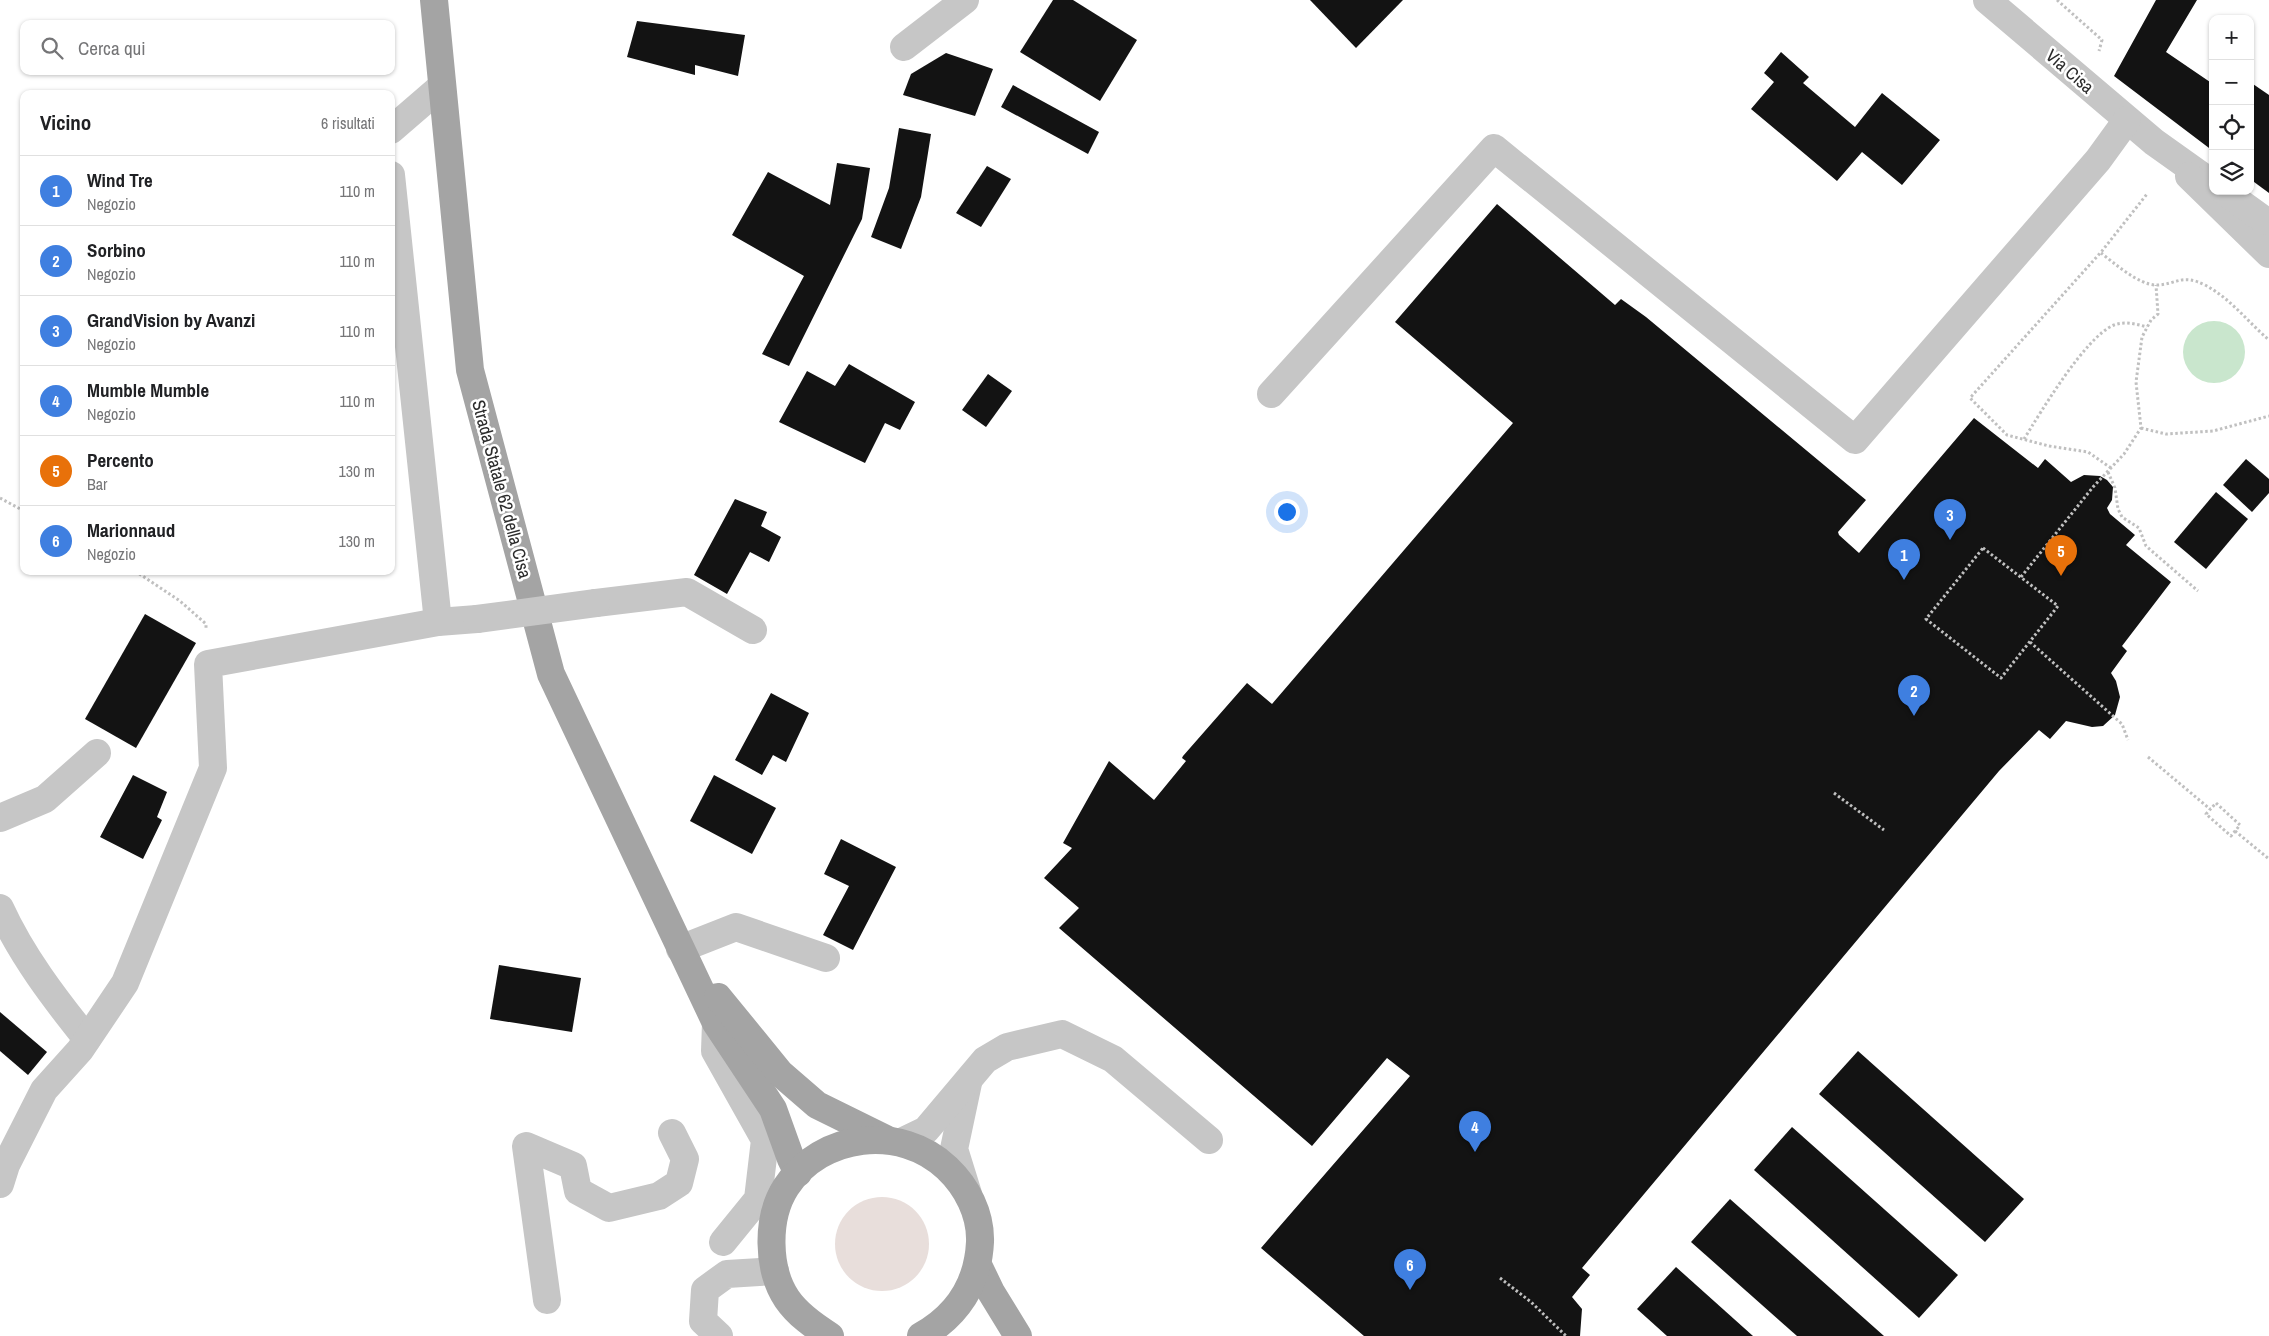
<!DOCTYPE html>
<html lang="it">
<meta charset="utf-8">
<style>
:root{--surface:#fff;--page:#f6f6f6;--text:#202124;--muted:#757577;--line:#e0e0e0;--accent:#9f43ce}
body{margin:0;font-family:"Archivo Narrow",sans-serif;background:var(--page);color:var(--text)}
.controls{position:absolute;right:15px;top:15px;display:grid;overflow:hidden;border-radius:10px;box-shadow:0 1px 4px #0004}
.controls button{width:45px;height:45px;display:grid;place-items:center;padding:0;border:0;border-bottom:1px solid var(--line);background:var(--surface);color:var(--text);font:25px sans-serif}
.you{position:absolute;left:1286px;top:511px;width:18px;height:18px;margin:-12px;border:4px solid #fff;border-radius:50%;background:#1a73e8;box-shadow:0 0 0 8px #1a73e833}
.badge{display:grid;place-items:center;width:32px;height:32px;border-radius:50%;background:var(--accent);color:#fff;font-size:16px;font-weight:700}
.pin{position:absolute;translate:-50% -41px;filter:drop-shadow(0 1px 2px #0008)}
.pin::after{content:'';position:absolute;top:26px;width:18px;height:15px;background:inherit;clip-path:polygon(0 0,100% 0,50% 100%)}
.list{margin:0;padding:0;list-style:none}
h2{display:flex;justify-content:space-between;align-items:center;height:65px;margin:0;padding:0 20px;font-size:21px}
h2 small{font-size:16px;font-weight:400;color:var(--muted)}
.list li{display:grid;grid-template-columns:32px 1fr auto;gap:15px;align-items:center;box-sizing:border-box;height:70px;padding:0 20px;border-top:1px solid var(--line)}
.list b{display:block;font-size:19px;white-space:nowrap}
.list p{margin:0;font-size:16px;white-space:nowrap;color:var(--muted)}
.list em{font-size:16px;font-style:normal;color:var(--muted)}
.icon{flex:none;width:28px;height:28px;fill:none;stroke:currentColor;stroke-width:2;stroke-linecap:round;stroke-linejoin:round}
.map{position:relative;flex:none;width:2269px;height:1336px;overflow:hidden}
.search{position:absolute;background:var(--surface);box-shadow:0 1px 4px #0004;left:20px;top:20px;width:375px;height:55px;display:flex;align-items:center;gap:12px;box-sizing:border-box;padding:0 18px;border-radius:10px;color:var(--muted);font-size:19px}
.panel{position:absolute;background:var(--surface);box-shadow:0 1px 4px #0004;left:20px;top:90px;width:375px;height:485px;border-radius:10px}
.map>svg:first-child{display:block}
</style>
<div class="map">
<svg width="2269" height="1336" viewBox="0 0 2269 1336">
<rect width="100%" height="100%" fill="#fff"/>
<circle fill="#e8dedb" cx="882" cy="1244" r="47"/>
<circle fill="#c9e6cd" cx="2214" cy="352" r="31"/>
<g fill="#131313">
<path d="M 1053,0 L 1073,0 L 1137,40 L 1100,101 L 1020,52 Z"/>
<path d="M 1310,0 L 1403,0 L 1356,48 Z"/>
<path d="M 2156,0 L 2197,0 L 2166,52 L 2210,82 L 2213,77 L 2213,151 L 2114,76 Z"/>
<path d="M 637,21 L 745,35 L 738,76 L 695,65 L 695,75 L 627,57 Z"/>
<path d="M 1781,52 L 1809,77 L 1803,83 L 1855,127 L 1882,93 L 1940,140 L 1902,185 L 1862,152 L 1837,181 L 1751,109 L 1774,82 L 1764,73 Z"/>
<path d="M 946,53 L 993,69 L 975,116 L 903,95 L 911,74 Z"/>
<path d="M 2250,82 L 2269,95 L 2269,193 L 2250,179 Z"/>
<path d="M 1013,85 L 1099,132 L 1088,154 L 1001,107 Z"/>
<path d="M 899,128 L 931,134 L 921,197 L 901,249 L 871,237 L 889,188 Z"/>
<path d="M 837,163 L 870,168 L 862,219 L 789,366 L 762,354 L 804,276 L 732,235 L 768,172 L 830,205 Z"/>
<path d="M 987,166 L 1011,179 L 981,227 L 956,213 Z"/>
<path d="M 1497,204 L 1615,305 L 1621,299 L 1646,317 L 1866,500 L 1838,532 L 1839,535 L 1859,553 L 1974,418 L 2038,468 L 2045,459 L 2071,482 L 2084,475 L 2100,476 L 2107,480 L 2113,487 L 2112,500 L 2107,508 L 2110,514 L 2135,535 L 2126,545 L 2171,582 L 2122,646 L 2127,651 L 2111,673 L 2116,681 L 2120,697 L 2115,715 L 2103,726 L 2092,727 L 2066,721 L 2050,739 L 2039,730 L 1999,771 L 1582,1268 L 1590,1275 L 1572,1297 L 1582,1309 L 1580,1336 L 1364,1336 L 1261,1248 L 1410,1076 L 1387,1058 L 1312,1146 L 1059,928 L 1079,908 L 1044,878 L 1072,848 L 1063,843 L 1109,761 L 1154,800 L 1186,761 L 1182,758 L 1183,756 L 1247,683 L 1272,704 L 1513,423 L 1395,322 Z"/>
<path d="M 849,364 L 915,402 L 900,430 L 885,423 L 865,463 L 779,422 L 807,371 L 835,386 Z"/>
<path d="M 988,374 L 1012,391 L 986,427 L 962,410 Z"/>
<path d="M 2246,459 L 2269,479 L 2269,493 L 2252,512 L 2223,485 Z"/>
<path d="M 2216,492 L 2248,519 L 2206,569 L 2174,542 Z"/>
<path d="M 735,499 L 767,512 L 761,526 L 781,537 L 769,562 L 750,552 L 727,594 L 694,575 Z"/>
<path d="M 145,614 L 196,643 L 136,748 L 85,719 Z"/>
<path d="M 771,693 L 809,713 L 786,762 L 773,755 L 762,775 L 735,760 Z"/>
<path d="M 133,775 L 167,792 L 157,817 L 162,820 L 143,859 L 100,837 Z"/>
<path d="M 714,775 L 776,808 L 752,854 L 690,821 Z"/>
<path d="M 841,839 L 896,867 L 853,950 L 823,935 L 849,886 L 824,874 Z"/>
<path d="M 499,965 L 581,978 L 572,1032 L 490,1019 Z"/>
<path d="M 0,1012 L 47,1052 L 28,1075 L 0,1051 Z"/>
<path d="M 1858,1051 L 2024,1199 L 1985,1242 L 1819,1094 Z"/>
<path d="M 1792,1127 L 1958,1275 L 1919,1318 L 1754,1170 Z"/>
<path d="M 1730,1199 L 1884,1336 L 1797,1336 L 1691,1242 Z"/>
<path d="M 1676,1267 L 1753,1336 L 1667,1336 L 1637,1309 Z"/>
</g>
<g fill="none" stroke-linecap="round" stroke-linejoin="round">
<g stroke="#c0c0c0" stroke-width="3" stroke-dasharray="2.5 2.5" stroke-linecap="butt">
<path d="M 2057,0 L 2102,40 L 2099,51"/>
<path d="M 2101,253 C 2114,263 2139,285 2156,285 C 2176,285 2181,273 2205,285 C 2230,298 2248,322 2269,340"/>
<path d="M 2141,428 L 2166,434 L 2213,431 L 2269,416"/>
<path d="M 2024,439 C 2041,412 2085,337 2114,325 C 2125,321 2136,324 2147,327"/>
<path d="M 2111,468 L 2088,452 L 2049,446 L 2007,435 L 1970,398 L 2102,251 L 2147,194"/>
<path d="M 2108,472 L 2115,488 L 2118,509 L 2122,517 L 2139,528 L 2146,546 L 2198,591"/>
<path d="M 0,498 L 24,511"/>
<path d="M 1983,548 L 2058,606 L 2001,678 L 1926,619 Z"/>
<path d="M 135,571 L 180,601 L 206,624 L 206,630"/>
<path d="M 2021,577 L 2093,487 L 2124,454 L 2141,428 L 2136,382 L 2142,337 L 2151,320 L 2158,314 L 2156,285"/>
<path d="M 2030,642 L 2122,724 L 2128,740"/>
<path d="M 2148,757 L 2210,809"/>
<path d="M 1834,793 L 1884,830"/>
<path d="M 2216,803 L 2240,825 L 2231,836 L 2206,814 Z"/>
<path d="M 2235,831 L 2269,859"/>
<path d="M 1500,1278 L 1531,1302 L 1566,1336"/>
</g>
<g stroke="#c6c6c6" stroke-width="28">
<path d="M 1987,0 L 2154,142 L 2213,184"/>
<path d="M 904,47 L 965,0"/>
<path d="M 391,130 L 442,86"/>
<path d="M 391,175 L 438,622"/>
<path d="M 2189,176 L 2269,254"/>
<path d="M 2224,191 L 2264,220 L 2269,221"/>
<path d="M 1271,394 L 1494,148 L 1855,440 L 2098,160 L 2127,120"/>
<path d="M 596,603 L 687,592 L 753,630"/>
<path d="M 0,818 L 45,799 L 97,753"/>
<path d="M 0,908 C 22,956 54,998 87,1039"/>
<path d="M 680,949 L 736,927 L 826,958"/>
<path d="M 716,1023 L 715,1051 L 765,1140 L 758,1199 L 723,1242"/>
<path d="M 968,1083 L 954,1149 L 968,1194"/>
<path d="M 901,1142 L 926,1130 L 985,1060 L 1007,1047 L 1062,1034 L 1113,1059 L 1209,1140"/>
<path d="M 0,1184 L 6,1165 L 44,1090 L 80,1050 L 125,983 L 213,768 L 208,664 L 438,622 L 477,619"/>
<path d="M 547,1300 L 526,1146 L 573,1166 L 578,1191 L 609,1208 L 659,1196 L 679,1183 L 685,1159 L 672,1133"/>
<path d="M 719,1336 L 703,1321 L 705,1290 L 727,1274 L 775,1271"/>
</g>
<g stroke="#a4a4a4" stroke-width="28">
<path d="M 434,0 L 470,370 L 551,674 L 716,1023 L 773,1109 L 791,1159 L 798,1173"/>
<path d="M 718,997 L 780,1073 L 817,1105 L 886,1139"/>
<path d="M 978,1265 L 991,1292 L 1018,1336"/>
<path d="M 830,1336 C 814,1326 798,1315 787,1299 C 767,1269 766,1218 786,1187 C 821,1133 901,1124 947,1168 C 967,1187 981,1214 980,1242 C 978,1284 957,1316 921,1336"/>
</g>
<path stroke="#c6c6c6" stroke-width="28" d="M 477,619 L 596,603"/>
</g>
<g text-anchor="middle" dominant-baseline="central" stroke-width="5" stroke-linejoin="round" paint-order="stroke">
<g font-size="18" fill="#2c2c2c" stroke="#fff">
<text transform="translate(2070 71) rotate(41)">Via Cisa</text>
<text transform="translate(502 489) rotate(75)">Strada Statale 62 della Cisa</text>
</g>
</g>
</svg>
<div class="controls">
<button>+</button>
<button>−</button>
<button><svg class="icon" aria-label="locate" viewBox="0 0 24 24"><circle cx="12" cy="12" r="6"/><path d="M12 2v4M12 18v4M2 12h4M18 12h4"/></svg></button>
<button><svg class="icon" aria-label="layers" viewBox="0 0 24 24"><path d="M12 4l9 5-9 5-9-5zM3 14l9 5 9-5"/></svg></button>
</div>
<div class="you"></div>
<div class="pin badge" style="left:1904px;top:580px;background:#3f7fe0">1</div>
<div class="pin badge" style="left:1914px;top:716px;background:#3f7fe0">2</div>
<div class="pin badge" style="left:1950px;top:540px;background:#3f7fe0">3</div>
<div class="pin badge" style="left:1475px;top:1152px;background:#3f7fe0">4</div>
<div class="pin badge" style="left:2061px;top:576px;background:#e8710a">5</div>
<div class="pin badge" style="left:1410px;top:1290px;background:#3f7fe0">6</div>
<div class="search"><svg class="icon" aria-label="search" viewBox="0 0 24 24"><circle cx="10" cy="10" r="6"/><path d="M15 15l6 6"/></svg>Cerca qui</div>
<section class="panel">
<h2>Vicino<small>6 risultati</small></h2>
<ul class="list">
<li><span class="badge" style="background:#3f7fe0">1</span><div><b>Wind Tre</b><p>Negozio</p></div><em>110 m</em></li>
<li><span class="badge" style="background:#3f7fe0">2</span><div><b>Sorbino</b><p>Negozio</p></div><em>110 m</em></li>
<li><span class="badge" style="background:#3f7fe0">3</span><div><b>GrandVision by Avanzi</b><p>Negozio</p></div><em>110 m</em></li>
<li><span class="badge" style="background:#3f7fe0">4</span><div><b>Mumble Mumble</b><p>Negozio</p></div><em>110 m</em></li>
<li><span class="badge" style="background:#e8710a">5</span><div><b>Percento</b><p>Bar</p></div><em>130 m</em></li>
<li><span class="badge" style="background:#3f7fe0">6</span><div><b>Marionnaud</b><p>Negozio</p></div><em>130 m</em></li>
</ul>
</section>
</div>
